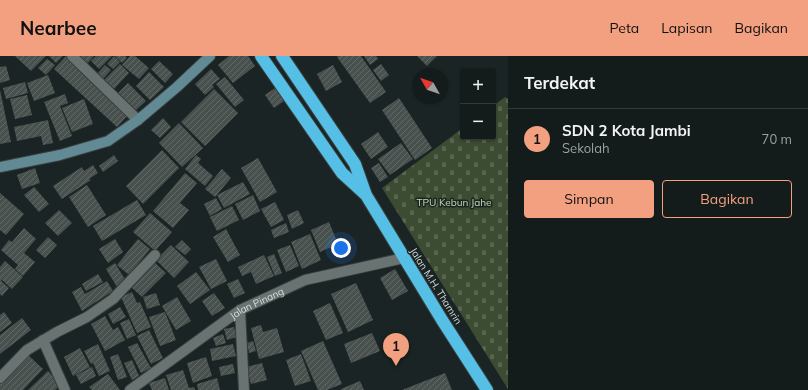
<!DOCTYPE html>
<html lang="id">
<meta charset="utf-8">
<style>
:root{--surface:#141b1b;--page:#1d2424;--text:#f1f3f6;--muted:#9da1a3;--line:#33393a;--accent:#f2a080}
body{margin:0;font-family:Mulish,sans-serif;background:var(--page);color:var(--text)}
.controls{position:absolute;right:12px;top:12px;display:grid;overflow:hidden;border-radius:4px;box-shadow:0 1px 3px #0004}
.controls button{width:36px;height:36px;display:grid;place-items:center;padding:0;border:0;border-bottom:1px solid var(--line);background:var(--surface);color:var(--text);font:20px sans-serif}
.compass{position:absolute;left:412px;top:12px;width:36px;height:36px;border-radius:50%;background:var(--surface);box-shadow:0 1px 3px #0004;rotate:310deg}
.you{position:absolute;left:341px;top:192px;width:14px;height:14px;margin:-10px;border:3px solid #fff;border-radius:50%;background:#1a73e8;box-shadow:0 0 0 6px #1a73e833}
.badge{display:grid;place-items:center;width:26px;height:26px;border-radius:50%;background:var(--accent);color:#111;font-size:13px;font-weight:700}
.pin{position:absolute;translate:-50% -33px;filter:drop-shadow(0 1px 2px #0008)}
.pin::after{content:'';position:absolute;top:21px;width:14px;height:12px;background:inherit;clip-path:polygon(0 0,100% 0,50% 100%)}
.list{margin:0;padding:0;list-style:none}
h2{display:flex;justify-content:space-between;align-items:center;height:52px;margin:0;padding:0 16px;font-size:17px}
h2 small{font-size:13px;font-weight:400;color:var(--muted)}
.list li{display:grid;grid-template-columns:26px 1fr auto;gap:12px;align-items:center;box-sizing:border-box;height:60px;padding:0 16px;border-top:1px solid var(--line)}
.list b{display:block;font-size:15px;white-space:nowrap}
.list p{margin:0;font-size:13px;white-space:nowrap;color:var(--muted)}
.list em{font-size:13px;font-style:normal;color:var(--muted)}
.actions{display:flex;gap:8px;padding:12px 16px}
.actions a{flex:1;padding:9px 0;border:1px solid var(--accent);border-radius:4px;text-align:center;font-size:14px;color:var(--accent)}
.actions .main{background:var(--accent);color:#111}
.map{position:relative;flex:none;width:508px;height:334px;overflow:hidden}
header{display:flex;align-items:center;gap:24px;box-sizing:border-box;height:56px;padding:0 20px;background:var(--accent);color:#111}
header strong{font-size:19px}
nav{display:flex;gap:22px;margin-inline-start:auto;font-size:14px}
main{display:flex}
aside{flex:1;background:var(--surface)}
.map>svg:first-child{display:block}
</style>
<header>
<strong>Nearbee</strong>
<nav><a>Peta</a><a>Lapisan</a><a>Bagikan</a></nav>
</header>
<main>
<div class="map">
<svg width="508" height="334" viewBox="0 0 508 334">
<defs>
<pattern id="cemetery-stones" width="16" height="16" patternUnits="userSpaceOnUse"><rect width="16" height="16" fill="#3c4c32"/><path d="M2 7V4a2 2 0 0 1 4 0v3zM10 15v-3a2 2 0 0 1 4 0v3z" fill="#57654f"/></pattern>
<pattern id="building-hatch" width="6" height="6" patternUnits="userSpaceOnUse"><rect width="6" height="6" fill="#48514d"/><path d="M-1 1l2-2M0 6l6-6M5 7l2-2" fill="none" stroke="#626966"/></pattern>
</defs>
<rect width="100%" height="100%" fill="#1b2424"/>
<path fill="url(#cemetery-stones)" d="M 505,41 L 508,43 L 508,333 L 382,132 L 463,72 L 463,81 L 493,81 L 493,50 Z"/>
<g fill="url(#building-hatch)">
<path d="M 15,0 L 46,0 L 31,15 Z"/>
<path d="M 49,0 L 63,0 L 56,7 Z"/>
<path d="M 66,0 L 68,0 L 129,58 L 117,71 L 54,13 Z"/>
<path d="M 79,0 L 94,0 L 87,8 Z"/>
<path d="M 96,0 L 112,0 L 99,13 L 91,5 Z"/>
<path d="M 114,0 L 120,6 L 113,13 L 107,8 Z"/>
<path d="M 115,0 L 125,0 L 127,2 L 122,7 Z"/>
<path d="M 130,0 L 135,0 L 149,12 L 139,23 L 122,9 Z"/>
<path d="M 229,0 L 248,0 L 255,10 L 233,27 L 218,9 Z"/>
<path d="M 338,0 L 361,0 L 386,36 L 370,47 L 337,1 Z"/>
<path d="M 364,0 L 376,0 L 378,3 L 370,9 Z"/>
<path d="M 417,0 L 437,0 L 427,10 Z"/>
<path d="M 47,3 L 55,9 L 46,19 L 38,12 Z"/>
<path d="M 159,5 L 173,18 L 165,27 L 151,13 Z"/>
<path d="M 120,8 L 129,17 L 114,33 L 104,24 Z"/>
<path d="M 381,8 L 389,19 L 381,25 L 373,14 Z"/>
<path d="M 105,9 L 111,14 L 103,23 L 97,18 Z"/>
<path d="M 333,9 L 342,26 L 326,35 L 317,18 Z"/>
<path d="M 6,10 L 10,24 L 0,27 L 0,11 Z"/>
<path d="M 211,13 L 220,23 L 212,29 L 214,31 L 205,39 L 195,28 Z"/>
<path d="M 149,16 L 164,31 L 150,44 L 136,30 Z"/>
<path d="M 48,19 L 55,37 L 34,45 L 27,27 Z"/>
<path d="M 225,21 L 244,44 L 235,51 L 216,28 Z"/>
<path d="M 25,26 L 28,37 L 6,43 L 3,32 Z"/>
<path d="M 128,27 L 146,45 L 134,56 L 116,39 Z"/>
<path d="M 278,30 L 287,43 L 274,52 L 265,39 Z"/>
<path d="M 214,33 L 238,57 L 205,90 L 181,66 Z"/>
<path d="M 0,34 L 11,86 L 0,88 Z"/>
<path d="M 65,38 L 68,47 L 60,50 L 72,80 L 60,85 L 44,46 Z"/>
<path d="M 27,39 L 32,59 L 15,63 L 10,43 Z"/>
<path d="M 399,42 L 432,92 L 415,104 L 382,54 Z"/>
<path d="M 84,43 L 93,68 L 72,76 L 62,52 Z"/>
<path d="M 163,62 L 171,71 L 160,82 L 151,74 Z"/>
<path d="M 48,64 L 53,87 L 43,89 L 41,80 L 17,85 L 14,71 Z"/>
<path d="M 179,67 L 203,92 L 182,111 L 159,87 Z"/>
<path d="M 378,76 L 388,91 L 371,103 L 361,88 Z"/>
<path d="M 401,87 L 413,103 L 390,119 L 378,103 Z"/>
<path d="M 162,94 L 179,112 L 143,148 L 126,130 Z"/>
<path d="M 114,99 L 118,105 L 103,116 L 99,110 Z"/>
<path d="M 196,99 L 201,103 L 198,107 L 213,120 L 205,130 L 185,113 Z"/>
<path d="M 258,102 L 277,136 L 260,146 L 241,112 Z"/>
<path d="M 379,107 L 388,121 L 380,126 L 371,112 Z"/>
<path d="M 93,109 L 98,117 L 89,123 L 91,124 L 62,143 L 53,130 L 82,111 L 84,115 Z"/>
<path d="M 35,112 L 40,127 L 22,133 L 17,119 Z"/>
<path d="M 222,113 L 231,122 L 215,141 L 205,133 Z"/>
<path d="M 185,117 L 197,127 L 180,147 L 189,154 L 173,172 L 153,155 Z"/>
<path d="M 243,126 L 250,138 L 224,152 L 217,139 Z"/>
<path d="M 87,129 L 106,159 L 88,171 L 69,141 Z"/>
<path d="M 34,131 L 49,148 L 39,156 L 24,139 Z"/>
<path d="M 0,137 L 24,158 L 6,179 L 0,174 Z"/>
<path d="M 253,139 L 260,155 L 243,164 L 235,148 Z"/>
<path d="M 216,142 L 222,153 L 210,160 L 204,148 Z"/>
<path d="M 137,144 L 146,159 L 102,185 L 93,170 Z"/>
<path d="M 275,146 L 284,164 L 271,171 L 261,153 Z"/>
<path d="M 232,150 L 239,164 L 217,175 L 210,161 Z"/>
<path d="M 59,154 L 72,167 L 58,180 L 45,167 Z"/>
<path d="M 298,154 L 304,167 L 292,173 L 287,159 Z"/>
<path d="M 150,157 L 172,176 L 155,195 L 133,176 Z"/>
<path d="M 329,166 L 338,188 L 320,196 L 311,174 Z"/>
<path d="M 286,167 L 289,176 L 274,182 L 271,174 Z"/>
<path d="M 24,172 L 36,183 L 24,197 L 35,206 L 23,220 L 15,213 L 18,209 L 1,194 L 9,184 L 12,186 Z"/>
<path d="M 226,173 L 240,199 L 228,206 L 213,181 Z"/>
<path d="M 310,178 L 321,204 L 302,213 L 291,186 Z"/>
<path d="M 48,181 L 57,189 L 45,202 L 36,194 Z"/>
<path d="M 115,183 L 123,196 L 108,207 L 99,193 Z"/>
<path d="M 138,183 L 150,193 L 129,219 L 117,209 Z"/>
<path d="M 182,184 L 191,193 L 185,199 L 175,191 Z"/>
<path d="M 171,189 L 189,206 L 174,222 L 156,204 Z"/>
<path d="M 290,189 L 299,210 L 286,216 L 277,194 Z"/>
<path d="M 274,198 L 282,217 L 275,220 L 267,201 Z"/>
<path d="M 264,199 L 274,220 L 256,228 L 251,216 L 242,220 L 238,211 Z"/>
<path d="M 216,203 L 227,225 L 211,233 L 199,211 Z"/>
<path d="M 5,205 L 23,221 L 12,233 L 2,224 L 1,225 L 9,232 L 2,240 L 0,238 L 0,211 Z"/>
<path d="M 154,206 L 166,217 L 142,241 L 130,230 Z"/>
<path d="M 115,207 L 126,225 L 117,231 L 106,213 Z"/>
<path d="M 395,213 L 408,235 L 392,244 L 380,222 Z"/>
<path d="M 196,216 L 210,234 L 190,248 L 177,230 Z"/>
<path d="M 98,218 L 103,226 L 86,235 L 82,228 Z"/>
<path d="M 238,223 L 245,237 L 234,242 L 227,228 Z"/>
<path d="M 107,225 L 113,235 L 82,255 L 72,236 L 81,231 L 85,238 Z"/>
<path d="M 356,227 L 373,264 L 348,276 L 331,238 Z"/>
<path d="M 132,236 L 137,247 L 140,246 L 151,271 L 137,277 L 121,241 Z"/>
<path d="M 156,237 L 160,249 L 147,253 L 143,241 Z"/>
<path d="M 214,237 L 225,252 L 212,260 L 202,245 Z"/>
<path d="M 177,241 L 191,265 L 176,274 L 162,250 Z"/>
<path d="M 330,247 L 343,277 L 326,284 L 313,255 Z"/>
<path d="M 120,251 L 126,261 L 113,268 L 108,258 Z"/>
<path d="M 4,256 L 12,267 L 0,276 L 0,259 Z"/>
<path d="M 165,256 L 176,284 L 160,290 L 149,261 Z"/>
<path d="M 105,260 L 113,274 L 118,271 L 125,284 L 105,295 L 91,268 Z"/>
<path d="M 22,262 L 31,274 L 0,298 L 0,279 Z"/>
<path d="M 129,263 L 136,279 L 127,283 L 120,267 Z"/>
<path d="M 261,269 L 263,276 L 277,272 L 284,296 L 259,303 L 251,272 Z"/>
<path d="M 234,271 L 237,281 L 227,284 L 224,273 Z"/>
<path d="M 149,274 L 163,302 L 151,308 L 137,280 Z"/>
<path d="M 372,277 L 380,295 L 351,307 L 344,288 Z"/>
<path d="M 223,278 L 226,287 L 216,290 L 213,282 Z"/>
<path d="M 253,285 L 256,295 L 249,297 L 247,287 Z"/>
<path d="M 323,285 L 342,328 L 327,334 L 318,334 L 301,295 Z"/>
<path d="M 137,287 L 151,312 L 141,317 L 128,291 Z"/>
<path d="M 98,288 L 110,315 L 99,320 L 93,307 L 91,308 L 84,295 Z"/>
<path d="M 233,288 L 236,300 L 212,305 L 210,293 Z"/>
<path d="M 80,292 L 90,311 L 73,320 L 64,301 Z"/>
<path d="M 27,298 L 43,313 L 23,334 L 0,334 L 0,326 Z"/>
<path d="M 118,298 L 127,321 L 118,324 L 110,301 Z"/>
<path d="M 301,298 L 311,325 L 295,330 L 286,304 Z"/>
<path d="M 206,301 L 212,320 L 193,327 L 187,307 Z"/>
<path d="M 132,304 L 139,320 L 132,324 L 124,307 Z"/>
<path d="M 262,307 L 267,324 L 251,328 L 246,311 Z"/>
<path d="M 233,308 L 235,317 L 221,320 L 219,311 Z"/>
<path d="M 92,311 L 96,320 L 81,328 L 76,319 Z"/>
<path d="M 183,314 L 189,332 L 194,331 L 195,334 L 171,334 L 166,319 Z"/>
<path d="M 48,315 L 61,329 L 55,334 L 28,334 Z"/>
<path d="M 445,317 L 452,334 L 402,334 Z"/>
<path d="M 108,318 L 120,334 L 92,334 L 89,331 Z"/>
<path d="M 165,322 L 169,334 L 152,334 L 149,327 Z"/>
<path d="M 217,322 L 220,334 L 198,334 L 197,328 Z"/>
<path d="M 360,325 L 364,334 L 341,334 L 341,333 Z"/>
</g>
<g fill="none" stroke-linecap="round" stroke-linejoin="round">
<g stroke="#383f3e" stroke-width="12">
<g id="street">
<path d="M 72,0 L 138,64"/>
<path d="M 240,254 L 244,334"/>
<path d="M 43,284 L 65,334"/>
<path d="M 0,322 L 27,294 L 57,276 L 87,261 L 113,243 L 155,199"/>
<path id="s1" d="M 130,334 L 240,254 L 305,224 L 404,202"/>
</g>
</g>
<g stroke="#383f3e" stroke-width="12">
<path id="secondary" d="M 0,111 L 60,99 L 108,85 L 138,64 L 177,31 L 210,0"/>
</g>
<g stroke="#383f3e" stroke-width="14">
<g id="highway">
<path d="M 261,0 L 342,117 L 365,138"/>
<path d="M 282,0 L 355,108 L 366,139 L 442,264 L 487,334"/>
</g>
</g>
<use href="#street" stroke="#687372" stroke-width="10"/>
<use href="#secondary" stroke="#628a94" stroke-width="10"/>
<use href="#highway" stroke="#55bfe5" stroke-width="12"/>
</g>
<g text-anchor="middle" dominant-baseline="central" stroke-width="3" stroke-linejoin="round" paint-order="stroke">
<g font-size="10" fill="#bfe2a9" stroke="#1b2424">
<text x="454" y="146">TPU Kebun Jahe</text>
</g>
<g font-size="10" fill="#d5dbda" stroke="#1b2424">
<text transform="translate(436 230) rotate(58)">Jalan M.H. Thamrin</text>
<text stroke="none"><textPath href="#s1" startOffset="154">Jalan Pinang</textPath></text>
</g>
</g>
</svg>
<div class="controls">
<button>+</button>
<button>−</button>
</div>
<svg class="compass" viewBox="-18 -18 36 36"><path d="M0-13l5 13h-10z" fill="#e53935"/><path d="M0 13l5-13h-10z" fill="#9da1a3"/></svg>
<div class="you"></div>
<div class="pin badge" style="left:396px;top:310px">1</div>
</div>
<aside>
<h2>Terdekat<small></small></h2>
<ul class="list">
<li><span class="badge">1</span><div><b>SDN 2 Kota Jambi</b><p>Sekolah</p></div><em>70 m</em></li>
</ul>
<div class="actions"><a class="main">Simpan</a><a>Bagikan</a></div>
</aside>
</main>
